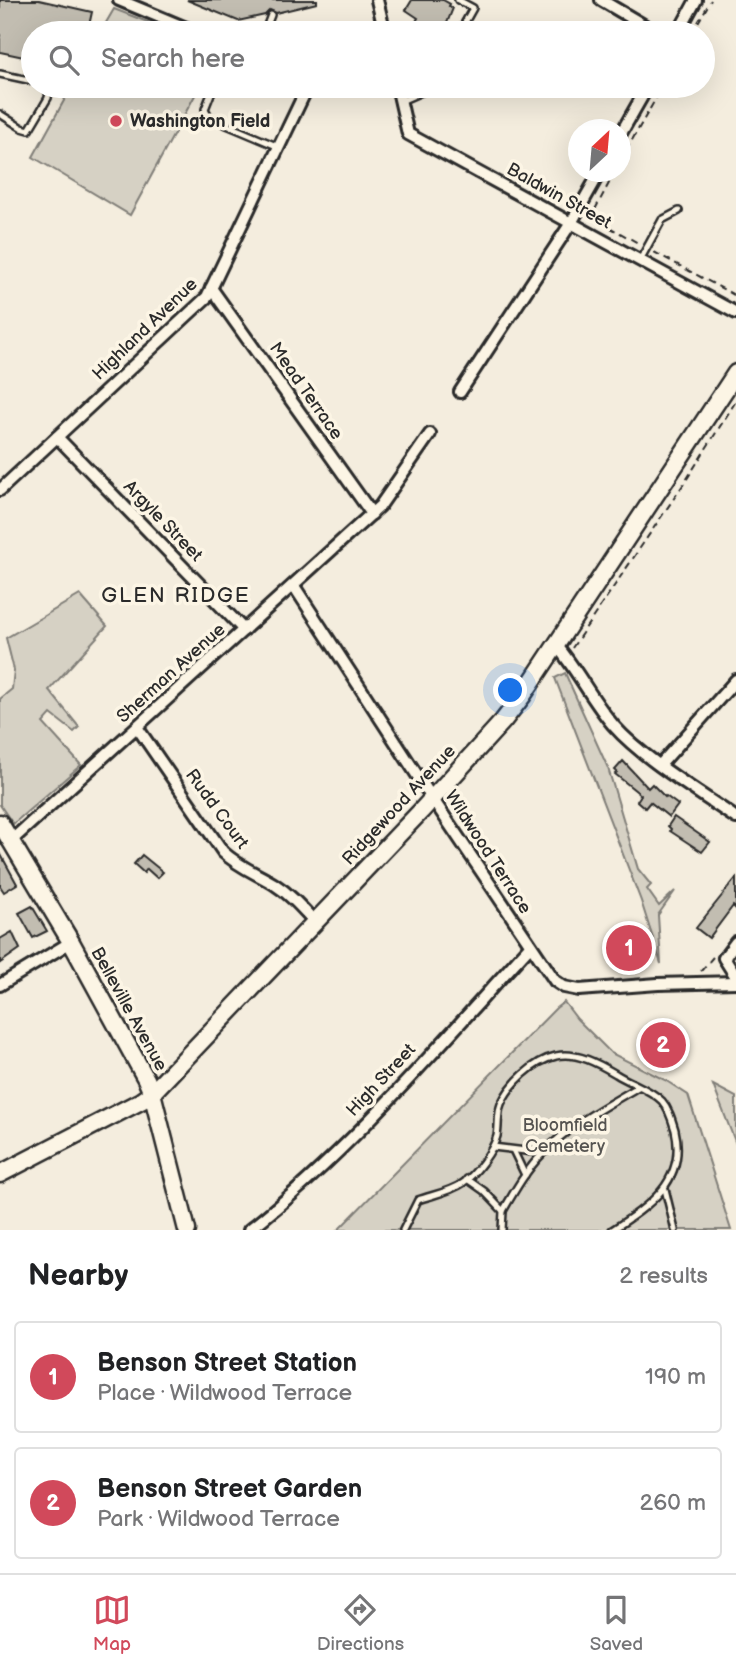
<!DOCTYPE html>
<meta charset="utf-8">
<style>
:root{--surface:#fff;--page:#f2f2f2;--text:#202124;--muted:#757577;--line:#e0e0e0;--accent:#d1495b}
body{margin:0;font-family:"Balsamiq Sans",sans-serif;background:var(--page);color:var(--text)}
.compass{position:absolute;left:568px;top:119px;width:63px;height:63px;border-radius:50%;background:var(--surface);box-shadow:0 7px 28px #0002;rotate:26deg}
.you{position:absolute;left:511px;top:691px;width:24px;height:24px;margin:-18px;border:5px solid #fff;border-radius:50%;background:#1a73e8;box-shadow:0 0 0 10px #1a73e833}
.badge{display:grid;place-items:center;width:46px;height:46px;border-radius:50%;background:var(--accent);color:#fff;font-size:23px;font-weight:700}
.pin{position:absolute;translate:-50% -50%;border:4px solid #fff;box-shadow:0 2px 7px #0006}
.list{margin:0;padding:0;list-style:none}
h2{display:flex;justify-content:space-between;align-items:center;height:91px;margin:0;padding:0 28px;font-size:30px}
h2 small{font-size:23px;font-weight:400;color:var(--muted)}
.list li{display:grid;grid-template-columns:46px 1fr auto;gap:21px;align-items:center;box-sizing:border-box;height:112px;margin:0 14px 14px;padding:0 14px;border:2px solid var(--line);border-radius:7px}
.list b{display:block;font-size:26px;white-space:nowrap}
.list p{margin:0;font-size:23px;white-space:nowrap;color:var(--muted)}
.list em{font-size:23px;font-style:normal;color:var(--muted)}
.icon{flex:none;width:38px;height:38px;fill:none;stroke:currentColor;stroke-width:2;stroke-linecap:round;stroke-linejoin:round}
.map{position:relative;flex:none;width:736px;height:1230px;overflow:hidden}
.search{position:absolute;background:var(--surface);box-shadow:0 7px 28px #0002;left:21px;right:21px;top:21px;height:77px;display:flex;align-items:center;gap:18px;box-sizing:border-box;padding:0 24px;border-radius:38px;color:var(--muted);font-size:26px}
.sheet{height:343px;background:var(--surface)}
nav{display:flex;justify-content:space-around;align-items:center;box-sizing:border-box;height:98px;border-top:2px solid var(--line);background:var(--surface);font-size:19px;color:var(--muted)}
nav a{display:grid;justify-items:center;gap:4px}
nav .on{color:var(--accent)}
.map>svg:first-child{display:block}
</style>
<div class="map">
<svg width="736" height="1230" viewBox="0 0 736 1230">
<rect width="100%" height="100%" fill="#f4edde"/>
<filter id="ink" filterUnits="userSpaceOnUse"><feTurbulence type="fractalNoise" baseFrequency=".0143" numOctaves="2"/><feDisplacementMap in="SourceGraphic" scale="14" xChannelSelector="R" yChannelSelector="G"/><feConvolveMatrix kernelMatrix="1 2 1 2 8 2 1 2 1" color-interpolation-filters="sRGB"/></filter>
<g filter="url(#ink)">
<g fill="#d6d1c4" stroke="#807e78" stroke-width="2">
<path d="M 114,9 L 176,33 L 100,33 Z"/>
<path d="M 72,86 L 200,86 L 130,215 L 33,157 Z"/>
<path d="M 80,595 L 107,626 L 49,690 L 79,727 L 74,732 L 51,714 L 43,723 L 81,765 L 13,824 L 0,805 L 0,699 L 12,689 L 14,670 L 6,638 Z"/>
<path d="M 565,673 L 608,768 L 638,869 L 651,885 L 647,889 L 659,906 L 675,891 L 658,915 L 661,964 L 641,901 L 555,678 Z"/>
<path d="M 564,1002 L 577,1019 L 611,1053 L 665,1080 L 688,1095 L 731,1230 L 338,1230 L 556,1008 Z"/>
<path d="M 660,1020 L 678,1064 L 665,1069 L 647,1025 Z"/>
<path d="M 713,1085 L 736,1097 L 736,1144 Z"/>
</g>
<g fill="#c2bdb1" stroke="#2b2b2b" stroke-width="2">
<path d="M 0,0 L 39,0 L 92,12 L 88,30 L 82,28 L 81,33 L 33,33 L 33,59 L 0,52 Z"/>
<path d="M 187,0 L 317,0 L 317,3 L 276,13 L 270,10 L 265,15 L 238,21 Z"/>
<path d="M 412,0 L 443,0 L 450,4 L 449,6 L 453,8 L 443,33 L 409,33 L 418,18 L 406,10 Z"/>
<path d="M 623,761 L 648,788 L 652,784 L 665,797 L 666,796 L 678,805 L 669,817 L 650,802 L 645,808 L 637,801 L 641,795 L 615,774 L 617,772 L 615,770 Z"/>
<path d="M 674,817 L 710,842 L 702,852 L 670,831 L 671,829 L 668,826 Z"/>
<path d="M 0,853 L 17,884 L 4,892 L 0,886 Z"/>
<path d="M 142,855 L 163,872 L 157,878 L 147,869 L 144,873 L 134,864 Z"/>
<path d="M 736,878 L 736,909 L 733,906 L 709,938 L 696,928 Z"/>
<path d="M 32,906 L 47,931 L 33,938 L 19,913 Z"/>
<path d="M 629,928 L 643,963 L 630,968 L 615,933 Z"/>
<path d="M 12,932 L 20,949 L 0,963 L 0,939 Z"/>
</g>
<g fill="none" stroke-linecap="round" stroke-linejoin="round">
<g stroke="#2b2b2b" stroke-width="10">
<g id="lane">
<path d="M 458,0 L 473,8 L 459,33"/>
<path d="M 264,33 L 271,15"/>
<path d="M 0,74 L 33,81"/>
<path d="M 214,86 L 205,109 L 210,118 L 279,147"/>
<path d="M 401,101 L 426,90 L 429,86"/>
<path d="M 0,114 L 22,128 L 29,130 L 48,98 L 49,91 L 45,86"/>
<path d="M 640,260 L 662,220 L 679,211"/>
<path d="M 493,1147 L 542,1153"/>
<path d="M 513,1150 L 525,1175"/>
<path d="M 467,1179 L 484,1191 L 503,1211 L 502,1230"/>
<path d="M 665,1189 L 675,1230"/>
<path d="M 503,1211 C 515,1190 527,1169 544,1152 C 570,1125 606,1106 638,1087"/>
<path d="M 403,1230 L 418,1200 C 432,1195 450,1192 463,1183 C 475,1175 493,1151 497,1136 C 499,1126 497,1114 501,1104 C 510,1084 533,1061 556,1056 C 576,1051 599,1064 616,1074 C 630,1083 650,1089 662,1101 C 669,1109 672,1120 675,1130 C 687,1181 649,1206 612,1230"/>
</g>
</g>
<g stroke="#2b2b2b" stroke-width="16">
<g id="street">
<path d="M 119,0 L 198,33"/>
<path d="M 377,0 L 385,33"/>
<path d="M 601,0 L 657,33"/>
<path d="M 678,33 L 696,0"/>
<path d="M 397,86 L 408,134 L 736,313"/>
<path d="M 620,135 L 648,86"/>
<path d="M 211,288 L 372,514"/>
<path d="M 460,392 L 571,223 L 600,172"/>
<path d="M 57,437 L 244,630"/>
<path d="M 0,490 L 207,297 L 308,86"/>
<path d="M 294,586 L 432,798 L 555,981 L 564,987 L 579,990 L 658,984 L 736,982"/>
<path d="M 557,646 C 578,671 593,702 614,726 C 643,759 699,792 736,818"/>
<path d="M 137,727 L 223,852 C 239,867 256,873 274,884 C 290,894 302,908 315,922"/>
<path d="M 661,764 L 736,680"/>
<path d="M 12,840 L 380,506 L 430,434"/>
<path d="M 736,942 L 724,958 L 736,977"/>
<path d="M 0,985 L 71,942"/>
<path d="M 249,1230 C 351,1150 442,1042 530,946"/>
</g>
</g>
<g stroke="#2b2b2b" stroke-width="21">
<g id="secondary">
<path d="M 0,823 L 71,942 L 146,1079 L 152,1093 L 187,1230"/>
<path d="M 0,1174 L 141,1101 L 152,1093 L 421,811 L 503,721 L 523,695 L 736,373"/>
</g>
</g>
<g stroke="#2b2b2b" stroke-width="2" stroke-dasharray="7 5" stroke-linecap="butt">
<path d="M 692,33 L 711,0"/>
<path d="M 620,161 L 663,86"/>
<path d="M 615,172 L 591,217 L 640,244"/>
<path d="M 654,252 L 736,296"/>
<path d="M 572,648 L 685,482 L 736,401"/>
<path d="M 701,971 L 713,957"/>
</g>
<use href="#lane" stroke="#fcf5e5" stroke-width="5"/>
<use href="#street" stroke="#fcf5e5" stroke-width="10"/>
<use href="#secondary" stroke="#fcf5e5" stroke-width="16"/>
</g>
</g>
<circle fill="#d1495b" stroke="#fcf5e5" stroke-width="2.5" cx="116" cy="121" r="7"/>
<g text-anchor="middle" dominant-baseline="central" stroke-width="7" stroke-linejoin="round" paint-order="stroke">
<g font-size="18" font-weight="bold" fill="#2b2b2b" stroke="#fcf5e5" text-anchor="start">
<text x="130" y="121">Washington Field</text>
</g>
<g font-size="18" fill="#2b2b2b" stroke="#fcf5e5">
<text transform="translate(559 196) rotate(29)">Baldwin Street</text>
<text transform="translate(145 329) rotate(-44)">Highland Avenue</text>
<text transform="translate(306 391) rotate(55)">Mead Terrace</text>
<text transform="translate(163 521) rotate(46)">Argyle Street</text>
<text transform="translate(171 673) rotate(-42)">Sherman Avenue</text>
<text transform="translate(399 805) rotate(-47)">Ridgewood Avenue</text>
<text transform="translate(217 809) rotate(54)">Rudd Court</text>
<text transform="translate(488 852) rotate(57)">Wildwood Terrace</text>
<text transform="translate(129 1009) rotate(61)">Belleville Avenue</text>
<text transform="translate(381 1080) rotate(-47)">High Street</text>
</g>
<g font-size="18" fill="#565451" stroke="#fcf5e5">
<text x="565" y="1125">Bloomfield<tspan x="565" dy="21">Cemetery</tspan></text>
</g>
<g font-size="21" letter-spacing="2" fill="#2b2b2b" stroke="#fcf5e5">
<text x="176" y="595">GLEN RIDGE</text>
</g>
</g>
</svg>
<svg class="compass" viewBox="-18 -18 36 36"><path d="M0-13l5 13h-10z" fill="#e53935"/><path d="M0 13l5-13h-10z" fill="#757577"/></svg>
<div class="you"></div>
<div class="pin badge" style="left:629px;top:948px">1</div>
<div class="pin badge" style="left:663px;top:1045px">2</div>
<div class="search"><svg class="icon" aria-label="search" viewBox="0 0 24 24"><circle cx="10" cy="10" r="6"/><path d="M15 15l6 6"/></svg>Search here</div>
</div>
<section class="sheet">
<h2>Nearby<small>2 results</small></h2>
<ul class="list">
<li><span class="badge">1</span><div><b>Benson Street Station</b><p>Place · Wildwood Terrace</p></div><em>190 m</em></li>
<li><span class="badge">2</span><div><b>Benson Street Garden</b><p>Park · Wildwood Terrace</p></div><em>260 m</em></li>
</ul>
</section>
<nav>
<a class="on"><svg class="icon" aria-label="map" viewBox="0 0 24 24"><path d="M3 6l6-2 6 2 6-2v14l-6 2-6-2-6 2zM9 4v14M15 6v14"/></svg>Map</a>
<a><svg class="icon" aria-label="directions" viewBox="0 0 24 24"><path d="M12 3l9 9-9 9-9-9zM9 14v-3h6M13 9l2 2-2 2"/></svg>Directions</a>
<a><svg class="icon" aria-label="saved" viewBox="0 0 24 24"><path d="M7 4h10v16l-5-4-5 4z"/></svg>Saved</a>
</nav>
